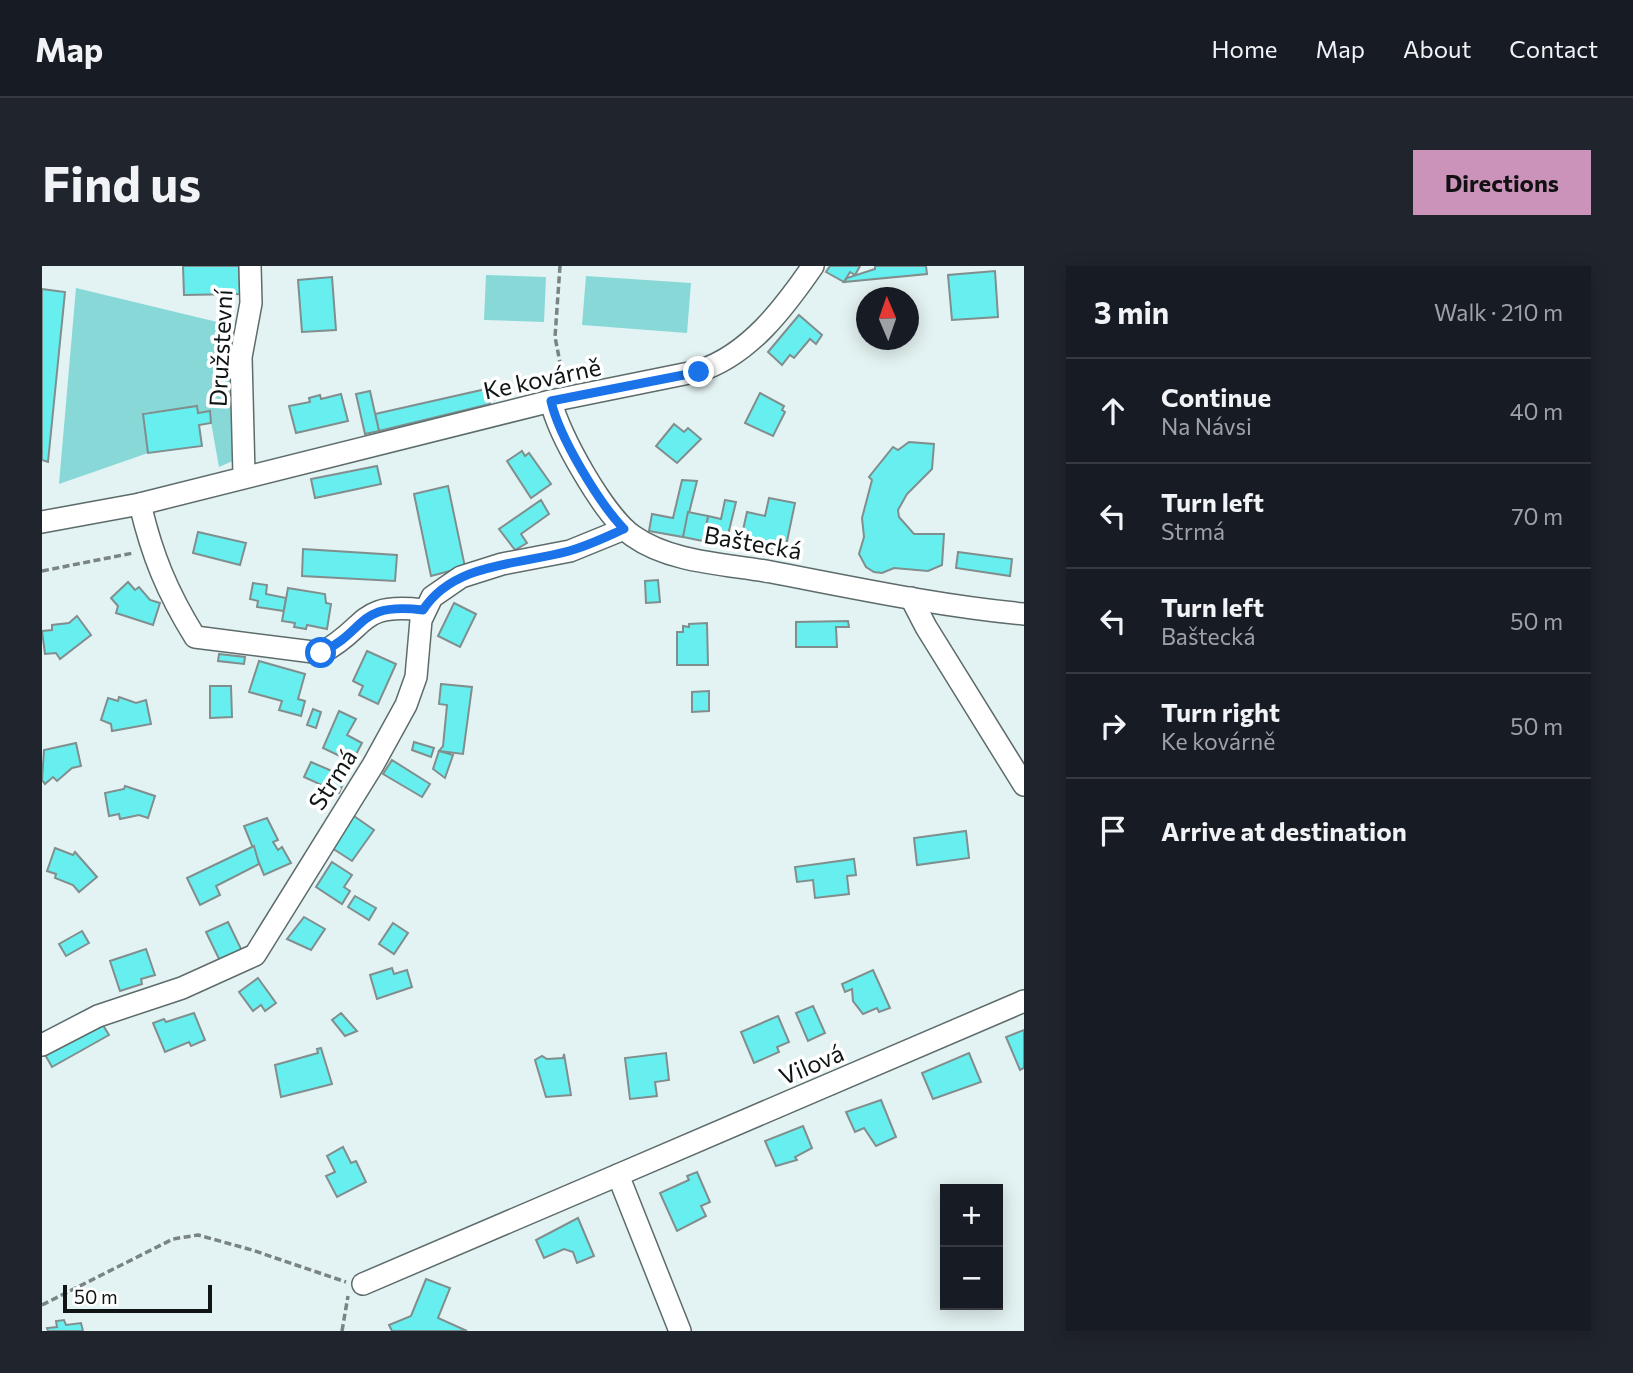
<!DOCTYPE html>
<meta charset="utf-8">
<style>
:root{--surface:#171b24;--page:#20242c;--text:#f1f3f6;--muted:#9ea1a6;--line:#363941;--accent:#cb92ba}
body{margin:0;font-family:Commissioner,sans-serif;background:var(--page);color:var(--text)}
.controls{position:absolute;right:21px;bottom:21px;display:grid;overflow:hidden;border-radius:0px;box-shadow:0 4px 18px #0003}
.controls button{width:63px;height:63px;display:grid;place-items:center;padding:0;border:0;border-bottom:2px solid var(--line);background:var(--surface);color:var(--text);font:35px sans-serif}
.compass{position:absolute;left:814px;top:21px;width:63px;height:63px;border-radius:50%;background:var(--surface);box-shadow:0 4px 18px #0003;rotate:358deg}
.scale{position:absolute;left:21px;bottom:18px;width:149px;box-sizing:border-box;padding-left:7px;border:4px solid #0f1414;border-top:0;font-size:19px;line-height:24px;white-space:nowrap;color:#0f1414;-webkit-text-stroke:5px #fff;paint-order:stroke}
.stop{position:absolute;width:21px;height:21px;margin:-16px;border:5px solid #1a73e8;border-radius:50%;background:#fff}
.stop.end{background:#1a73e8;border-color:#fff;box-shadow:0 2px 7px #0008}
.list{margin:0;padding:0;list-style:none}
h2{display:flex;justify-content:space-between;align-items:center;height:91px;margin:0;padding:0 28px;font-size:30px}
h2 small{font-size:23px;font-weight:400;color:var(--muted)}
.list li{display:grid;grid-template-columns:46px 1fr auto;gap:21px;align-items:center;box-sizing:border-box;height:105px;padding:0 28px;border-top:2px solid var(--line)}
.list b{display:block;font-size:26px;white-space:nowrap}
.list p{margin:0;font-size:23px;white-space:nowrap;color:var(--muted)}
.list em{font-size:23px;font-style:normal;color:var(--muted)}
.icon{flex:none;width:38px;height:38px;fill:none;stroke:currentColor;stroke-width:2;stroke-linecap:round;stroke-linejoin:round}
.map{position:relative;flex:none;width:982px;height:1065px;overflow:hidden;border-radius:0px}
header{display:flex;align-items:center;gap:42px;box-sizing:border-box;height:98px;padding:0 35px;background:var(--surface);border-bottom:2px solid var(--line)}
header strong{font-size:33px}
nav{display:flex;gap:38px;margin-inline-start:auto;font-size:24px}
.intro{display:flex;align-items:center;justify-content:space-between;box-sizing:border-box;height:168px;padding:0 42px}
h1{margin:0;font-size:49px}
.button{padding:18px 32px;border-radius:0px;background:var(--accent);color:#111;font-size:24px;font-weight:700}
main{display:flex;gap:42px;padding:0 42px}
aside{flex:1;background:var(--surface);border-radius:0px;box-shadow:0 4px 18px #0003}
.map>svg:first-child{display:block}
</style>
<header>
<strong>Map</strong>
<nav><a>Home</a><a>Map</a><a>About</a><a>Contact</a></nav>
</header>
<div class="intro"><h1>Find us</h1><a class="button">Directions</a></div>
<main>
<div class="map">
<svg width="982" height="1065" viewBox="0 0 982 1065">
<rect width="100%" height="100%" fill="#e3f2f2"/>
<g fill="#88d8d8">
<path d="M 444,9 L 504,11 L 502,56 L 442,54 Z"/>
<path d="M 544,10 L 649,17 L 645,67 L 540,59 Z"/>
<path d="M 34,22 L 196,61 L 195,193 L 177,201 L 167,145 L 156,147 L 154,140 L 101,147 L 106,187 L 17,218 Z"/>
</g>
<g fill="#67eff0" stroke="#808e8e" stroke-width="2">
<path d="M 141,0 L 197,0 L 198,28 L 142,29 Z"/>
<path d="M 788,0 L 818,0 L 813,9 L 808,6 L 802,16 L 784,6 Z"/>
<path d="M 833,0 L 884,0 L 885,8 L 802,16 L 805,12 L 833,3 Z"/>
<path d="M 953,5 L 956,51 L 910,54 L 906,9 Z"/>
<path d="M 290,11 L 294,64 L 260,66 L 256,14 Z"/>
<path d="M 0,23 L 23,26 L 6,196 L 0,194 Z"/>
<path d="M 757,49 L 780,69 L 774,78 L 768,73 L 752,92 L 748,89 L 740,99 L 726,86 Z"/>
<path d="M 444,123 L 448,138 L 337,165 L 333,148 Z"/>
<path d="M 328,125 L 337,165 L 323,168 L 314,128 Z"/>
<path d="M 718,127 L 742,140 L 740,144 L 743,146 L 731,170 L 703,157 Z"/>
<path d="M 299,128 L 306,155 L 254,167 L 247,140 L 268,136 L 267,132 L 278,129 L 279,133 Z"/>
<path d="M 155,140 L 156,147 L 168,145 L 169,157 L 157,159 L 160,180 L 106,187 L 101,148 Z"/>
<path d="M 632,158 L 642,166 L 646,162 L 659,173 L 635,197 L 614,180 Z"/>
<path d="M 867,176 L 892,178 L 890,203 L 865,228 L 856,244 L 857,251 L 872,268 L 902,268 L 900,299 L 886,305 L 852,302 L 840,307 L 832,306 L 824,301 L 817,288 L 822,271 L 820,252 L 830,214 L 827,211 L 851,181 L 856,184 Z"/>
<path d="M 480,185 L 483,190 L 487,187 L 509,218 L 489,232 L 465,195 Z"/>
<path d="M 335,200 L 339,218 L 273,232 L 269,213 Z"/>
<path d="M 640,214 L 655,215 L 641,271 L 607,265 L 610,248 L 631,252 Z"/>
<path d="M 406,220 L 423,301 L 389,310 L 372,228 Z"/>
<path d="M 727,232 L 753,237 L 743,285 L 721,280 L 720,286 L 697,282 L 705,246 L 723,250 Z"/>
<path d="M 499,234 L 507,248 L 479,268 L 485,277 L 473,284 L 457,263 Z"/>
<path d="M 683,234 L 694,236 L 685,273 L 663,268 L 666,250 L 679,253 Z"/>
<path d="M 646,246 L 666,250 L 661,275 L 641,271 Z"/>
<path d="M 156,266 L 204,277 L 198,299 L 151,287 Z"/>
<path d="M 261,283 L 355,289 L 353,315 L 260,310 Z"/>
<path d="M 916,286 L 970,293 L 968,310 L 914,302 Z"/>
<path d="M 616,314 L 618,336 L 604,337 L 603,315 Z"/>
<path d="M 86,316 L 93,324 L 97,321 L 108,334 L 118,337 L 111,359 L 74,347 L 76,340 L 69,332 Z"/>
<path d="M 211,317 L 225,319 L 224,328 L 244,332 L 242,345 L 215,341 L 216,335 L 208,333 Z"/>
<path d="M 246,322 L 283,328 L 284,337 L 289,338 L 285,363 L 265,359 L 264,363 L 252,361 L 253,357 L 240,355 Z"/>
<path d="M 412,337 L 434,348 L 418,381 L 396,370 Z"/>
<path d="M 35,350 L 49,369 L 18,393 L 14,387 L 3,388 L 0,365 L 10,364 L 10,359 L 27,357 Z"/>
<path d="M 806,355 L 807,361 L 794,361 L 795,381 L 754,381 L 754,356 Z"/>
<path d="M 665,357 L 666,399 L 635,399 L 635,366 L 641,366 L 641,360 L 647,361 L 647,358 Z"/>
<path d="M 325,385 L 354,398 L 336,438 L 317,429 L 321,420 L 311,415 Z"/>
<path d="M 177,388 L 203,391 L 202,398 L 176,395 Z"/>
<path d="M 217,395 L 263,408 L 256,433 L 263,435 L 259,450 L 237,444 L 240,435 L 207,426 Z"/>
<path d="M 399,418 L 430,421 L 421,488 L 397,485 L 401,480 L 405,439 L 397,438 Z"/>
<path d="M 168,420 L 189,420 L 190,451 L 168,452 Z"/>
<path d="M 667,425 L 667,445 L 650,446 L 650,426 Z"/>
<path d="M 77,431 L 94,437 L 104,434 L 109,458 L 70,465 L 69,458 L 59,454 L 66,432 L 76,435 Z"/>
<path d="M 271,443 L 279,446 L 274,462 L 265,459 Z"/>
<path d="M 297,445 L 314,453 L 305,469 L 320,477 L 310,496 L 281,482 Z"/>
<path d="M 372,476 L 392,482 L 389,491 L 370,484 Z"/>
<path d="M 34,477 L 39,500 L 30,502 L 15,515 L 11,511 L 3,518 L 0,514 L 2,484 Z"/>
<path d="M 397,485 L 411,489 L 403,512 L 391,503 Z"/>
<path d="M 350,494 L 388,518 L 380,531 L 341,508 Z"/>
<path d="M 269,496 L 304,511 L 297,527 L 262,511 Z"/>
<path d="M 83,520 L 113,530 L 106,552 L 97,549 L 78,553 L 77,548 L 67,550 L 63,527 L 82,523 Z"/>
<path d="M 312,550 L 332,564 L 310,595 L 290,582 Z"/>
<path d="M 225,552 L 236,574 L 231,576 L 236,584 L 240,581 L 249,597 L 222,609 L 202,560 Z"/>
<path d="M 924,565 L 927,592 L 875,599 L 872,572 Z"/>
<path d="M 212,580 L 217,598 L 174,620 L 178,629 L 158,639 L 145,612 Z"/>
<path d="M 13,582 L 31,589 L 33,586 L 55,611 L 37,626 L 31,619 L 13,612 L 14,608 L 5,605 Z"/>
<path d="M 812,593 L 814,609 L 805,610 L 807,628 L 773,632 L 771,614 L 755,616 L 753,601 Z"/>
<path d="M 290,596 L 310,609 L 302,621 L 308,625 L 300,638 L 274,621 Z"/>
<path d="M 313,630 L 334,642 L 327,654 L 306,641 Z"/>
<path d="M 262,651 L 283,663 L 269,684 L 245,673 Z"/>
<path d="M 186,656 L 201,687 L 179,697 L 164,666 Z"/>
<path d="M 351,657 L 366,667 L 352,688 L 337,678 Z"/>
<path d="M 40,665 L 47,677 L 24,690 L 17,678 Z"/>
<path d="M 104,683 L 113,709 L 99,713 L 100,718 L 78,725 L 68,695 Z"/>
<path d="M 350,702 L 352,708 L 365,704 L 370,721 L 335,733 L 328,709 Z"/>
<path d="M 831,704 L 848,742 L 837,746 L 835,742 L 821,748 L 811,735 L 810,723 L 803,726 L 800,718 Z"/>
<path d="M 216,712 L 234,737 L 223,745 L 219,739 L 211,745 L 197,726 Z"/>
<path d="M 771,740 L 783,767 L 766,775 L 754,747 Z"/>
<path d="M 152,747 L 163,774 L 149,780 L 147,776 L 123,786 L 111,757 L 122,753 L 124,756 Z"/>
<path d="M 299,747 L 315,765 L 303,770 L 290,754 Z"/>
<path d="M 736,750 L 747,776 L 735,781 L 737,786 L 712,797 L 699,766 Z"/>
<path d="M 59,756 L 67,769 L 10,801 L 2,787 Z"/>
<path d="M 982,764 L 982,802 L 978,804 L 964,771 Z"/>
<path d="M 279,782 L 290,818 L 239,831 L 233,799 L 276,787 L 275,783 Z"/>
<path d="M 624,787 L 627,814 L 613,816 L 615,830 L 588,833 L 583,792 Z"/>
<path d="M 927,787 L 939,816 L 891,833 L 880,807 Z"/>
<path d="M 522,788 L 529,829 L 504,831 L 493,794 L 500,790 L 505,793 L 521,792 Z"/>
<path d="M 839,834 L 854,871 L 834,880 L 822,862 L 813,866 L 804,846 Z"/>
<path d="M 761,860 L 770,882 L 753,891 L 755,894 L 734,900 L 723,875 Z"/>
<path d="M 301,881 L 309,897 L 314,895 L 324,916 L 295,931 L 284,910 L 293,906 L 285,890 Z"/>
<path d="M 655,906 L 668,936 L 659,940 L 664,950 L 635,965 L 618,927 L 647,914 L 645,910 Z"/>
<path d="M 536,952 L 552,990 L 535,997 L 531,986 L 522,983 L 502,992 L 494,974 Z"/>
<path d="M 384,1013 L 408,1022 L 396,1052 L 425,1065 L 350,1065 L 347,1059 L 369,1050 Z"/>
<path d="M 22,1054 L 24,1059 L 39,1057 L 41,1065 L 6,1065 L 5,1062 L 15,1061 L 14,1055 Z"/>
</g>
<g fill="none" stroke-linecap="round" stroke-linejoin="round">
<g stroke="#5e6b6b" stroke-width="24">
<g id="minor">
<path d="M 509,135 C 516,168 563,251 591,270 C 629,297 685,298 729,306 C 813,322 897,340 982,348"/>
<path d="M 202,209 L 199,91 L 209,37 L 208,0"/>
<path d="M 98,238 C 110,289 125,326 153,371 L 279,387 C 327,362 314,336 381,344"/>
<path d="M 0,256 L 98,238 L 509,135 L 657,105 C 707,89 742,42 771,0"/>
<path d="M 869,332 L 884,361 L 982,519"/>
<path d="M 0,779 L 56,750 L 140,722 L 213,689 L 331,499 L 364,439 L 374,411 L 379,354 L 390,331 L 419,311 L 460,298 L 528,285 L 582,263"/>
<path d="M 321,1018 L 576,909"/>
<path d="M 638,1065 L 576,909 L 982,735"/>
</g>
</g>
<g stroke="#7a8484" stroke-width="3.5" stroke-dasharray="7 3.5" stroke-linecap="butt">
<path d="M 518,0 L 513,71 L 521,112"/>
<path d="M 0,305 L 91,287"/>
<path d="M 0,1039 L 131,973 L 156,969 L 210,984 L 304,1016"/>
<path d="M 300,1065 L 306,1030"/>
</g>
<use href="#minor" stroke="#fff" stroke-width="21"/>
</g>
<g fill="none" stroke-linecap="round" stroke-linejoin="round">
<path stroke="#1a73e8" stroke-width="9" d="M 279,387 C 327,363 314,336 381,344 C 412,296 477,299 527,285 C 546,280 564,271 582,263 C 557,237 517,171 509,135 L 657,106"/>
</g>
<g text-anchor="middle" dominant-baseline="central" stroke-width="7" stroke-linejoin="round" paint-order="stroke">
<g font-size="24" fill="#0f1414" stroke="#fff">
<text transform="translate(178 82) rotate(-87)">Družstevní</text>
<text transform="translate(500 112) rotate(-12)">Ke kovárně</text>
<text transform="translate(711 276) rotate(10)">Baštecká</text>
<text transform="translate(290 513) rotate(-57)">Strmá</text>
<text transform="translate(769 798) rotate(-23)">Vilová</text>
</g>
</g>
</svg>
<div class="controls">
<button>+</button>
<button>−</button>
</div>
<svg class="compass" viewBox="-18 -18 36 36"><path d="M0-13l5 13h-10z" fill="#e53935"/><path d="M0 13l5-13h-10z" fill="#9ea1a6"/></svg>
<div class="scale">50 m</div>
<div class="stop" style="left:279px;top:387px"></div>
<div class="stop end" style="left:657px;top:106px"></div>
</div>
<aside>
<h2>3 min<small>Walk · 210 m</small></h2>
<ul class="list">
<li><svg class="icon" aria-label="ahead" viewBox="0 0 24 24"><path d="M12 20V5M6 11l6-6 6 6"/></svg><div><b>Continue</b><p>Na Návsi</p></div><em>40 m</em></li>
<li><svg class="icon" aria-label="left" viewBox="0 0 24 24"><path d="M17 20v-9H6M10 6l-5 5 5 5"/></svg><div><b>Turn left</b><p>Strmá</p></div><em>70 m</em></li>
<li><svg class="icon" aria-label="left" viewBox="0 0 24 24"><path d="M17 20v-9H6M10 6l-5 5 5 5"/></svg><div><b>Turn left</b><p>Baštecká</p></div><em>50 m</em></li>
<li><svg class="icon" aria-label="right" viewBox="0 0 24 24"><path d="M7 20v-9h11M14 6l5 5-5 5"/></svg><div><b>Turn right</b><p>Ke kovárně</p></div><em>50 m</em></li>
<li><svg class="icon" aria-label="arrive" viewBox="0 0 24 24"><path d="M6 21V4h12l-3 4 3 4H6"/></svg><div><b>Arrive at destination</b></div></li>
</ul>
</aside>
</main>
